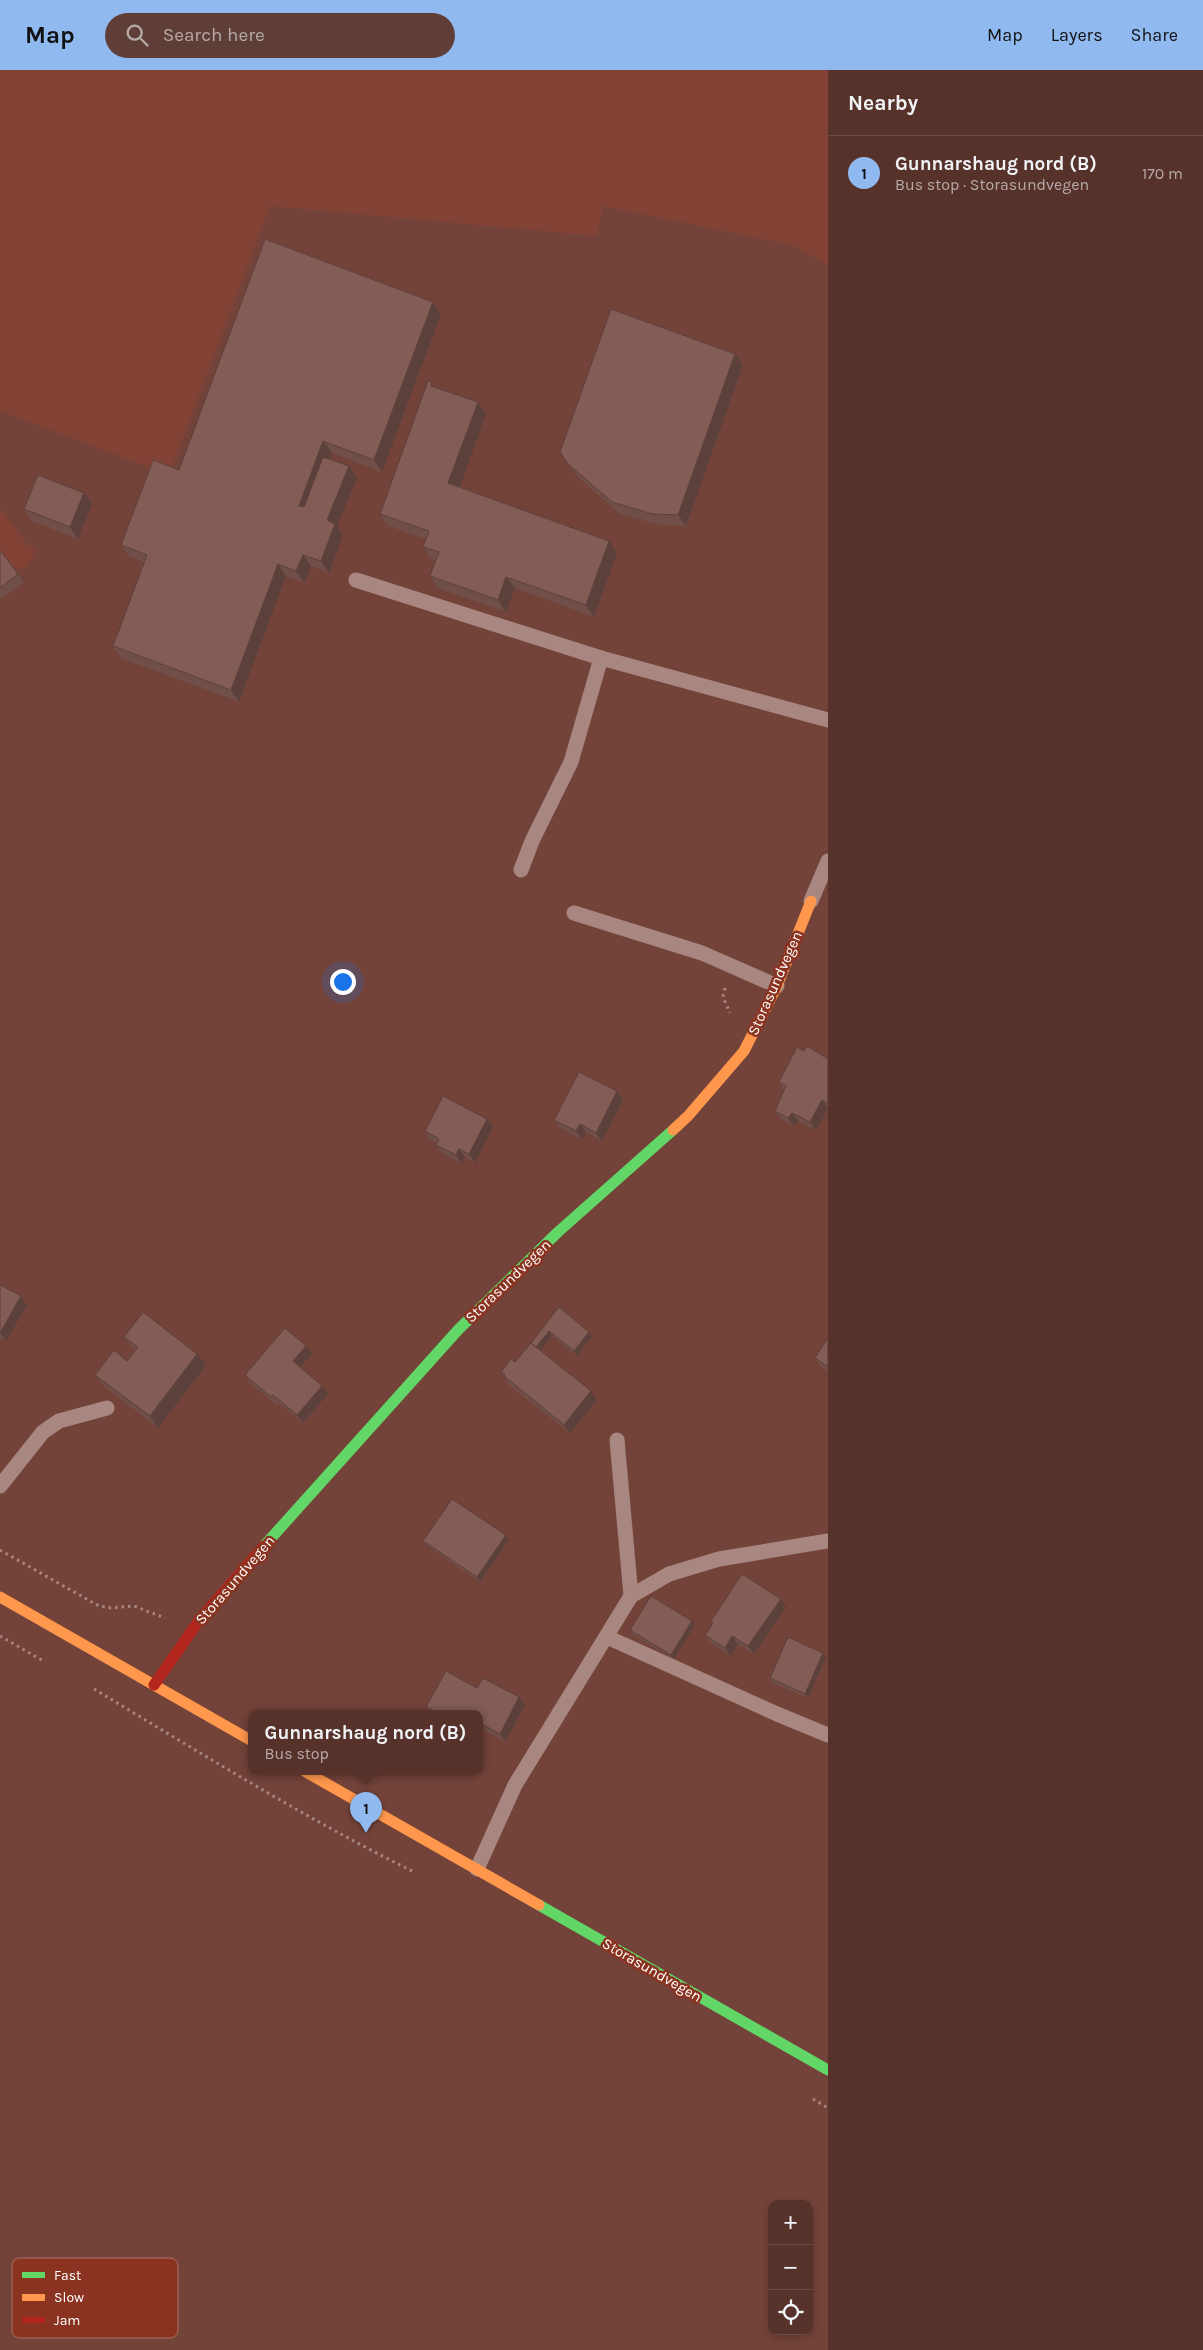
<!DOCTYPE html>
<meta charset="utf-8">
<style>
:root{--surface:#56322b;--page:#5f3e37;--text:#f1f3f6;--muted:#b6aaa9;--line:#6c4d47;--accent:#90b9f0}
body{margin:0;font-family:Karla,sans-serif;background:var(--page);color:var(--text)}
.controls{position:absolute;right:15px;bottom:15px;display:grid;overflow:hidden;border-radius:10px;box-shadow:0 2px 8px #0003}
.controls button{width:45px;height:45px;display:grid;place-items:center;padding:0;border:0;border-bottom:1px solid var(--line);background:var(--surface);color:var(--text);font:25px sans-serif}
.you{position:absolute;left:342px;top:911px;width:18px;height:18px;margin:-12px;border:4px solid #fff;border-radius:50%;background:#1a73e8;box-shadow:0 0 0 8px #1a73e833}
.badge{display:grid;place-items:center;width:32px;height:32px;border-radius:50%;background:var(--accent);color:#111;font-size:16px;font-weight:700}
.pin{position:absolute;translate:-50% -41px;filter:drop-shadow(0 1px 2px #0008)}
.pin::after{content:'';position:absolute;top:26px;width:18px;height:15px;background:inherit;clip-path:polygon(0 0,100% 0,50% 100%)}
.popup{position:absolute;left:248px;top:1640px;width:235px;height:65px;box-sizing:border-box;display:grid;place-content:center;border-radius:10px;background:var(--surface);filter:drop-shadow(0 1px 4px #0005);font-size:16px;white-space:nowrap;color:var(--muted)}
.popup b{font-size:19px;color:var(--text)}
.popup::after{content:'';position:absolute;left:50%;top:100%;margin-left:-10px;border:10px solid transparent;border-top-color:var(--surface)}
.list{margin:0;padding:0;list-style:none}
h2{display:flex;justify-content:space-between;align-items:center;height:65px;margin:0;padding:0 20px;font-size:21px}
h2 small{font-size:16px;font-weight:400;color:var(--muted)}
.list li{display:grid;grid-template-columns:32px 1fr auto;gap:15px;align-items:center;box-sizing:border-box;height:75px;padding:0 20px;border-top:1px solid var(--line)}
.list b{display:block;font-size:19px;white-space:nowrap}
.list p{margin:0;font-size:16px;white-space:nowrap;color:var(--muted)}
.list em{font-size:16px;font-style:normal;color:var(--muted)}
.icon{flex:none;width:28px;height:28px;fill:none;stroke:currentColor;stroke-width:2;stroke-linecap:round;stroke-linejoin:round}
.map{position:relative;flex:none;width:828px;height:2280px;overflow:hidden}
header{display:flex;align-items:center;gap:30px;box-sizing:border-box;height:70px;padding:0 25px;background:var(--accent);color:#111}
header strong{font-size:24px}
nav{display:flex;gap:28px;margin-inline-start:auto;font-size:18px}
.search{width:350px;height:45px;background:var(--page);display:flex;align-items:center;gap:12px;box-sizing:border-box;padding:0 18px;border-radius:28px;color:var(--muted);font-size:19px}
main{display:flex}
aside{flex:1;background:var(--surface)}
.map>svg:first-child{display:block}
</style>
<header>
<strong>Map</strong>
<div class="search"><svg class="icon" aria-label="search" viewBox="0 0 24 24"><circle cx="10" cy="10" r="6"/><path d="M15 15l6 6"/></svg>Search here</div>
<nav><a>Map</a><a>Layers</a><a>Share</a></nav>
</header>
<main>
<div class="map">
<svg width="828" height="2280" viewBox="0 0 828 2280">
<rect width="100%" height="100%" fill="#734339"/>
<g fill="#824235">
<path d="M 0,0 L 828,0 L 828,195 L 792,175 L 603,136 L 597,166 L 270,136 L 169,405 L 0,341 Z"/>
<path d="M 0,438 L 26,473 L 36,481 L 26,497 L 0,502 Z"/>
</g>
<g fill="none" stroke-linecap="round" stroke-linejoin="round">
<g stroke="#a78780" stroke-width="3" stroke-dasharray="2.5 4" stroke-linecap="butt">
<path d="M 725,918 L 723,927 L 730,943"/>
<path d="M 0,1480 L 99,1536 L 111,1538 L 134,1536 L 165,1548"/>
<path d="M 0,1566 L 45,1592"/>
<path d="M 94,1619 C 199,1682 303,1747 412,1801"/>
<path d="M 813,2029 L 828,2038"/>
</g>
<g stroke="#a78780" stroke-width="15">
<path d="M 356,510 L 601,588 L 828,650"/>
<path d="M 521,800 L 532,771 L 571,692 L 601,588"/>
<path d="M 811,831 L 828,791"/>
<path d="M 574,843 L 702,883 L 777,916"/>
<path d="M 617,1370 L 631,1526"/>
<path d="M 0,1416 L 43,1362 L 59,1351 L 107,1338"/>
<path d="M 607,1567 L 777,1644 L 828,1665"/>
<path d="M 477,1799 L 515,1715 L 631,1526 L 669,1504 L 719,1489 L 828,1471"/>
</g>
<g stroke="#63d668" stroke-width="11">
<path d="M 264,1476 L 458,1260 L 558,1162 L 673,1060"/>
<path d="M 539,1835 L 828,2000"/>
</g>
<g stroke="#ff974d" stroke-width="11">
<path d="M 673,1060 L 688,1046 L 744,981 L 777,916 L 811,831"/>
<path d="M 0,1527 L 252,1671"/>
<path d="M 306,1702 L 539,1835"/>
</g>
<path stroke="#b3261e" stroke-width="11" d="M 154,1615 L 200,1549 L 264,1476"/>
</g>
<g fill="#714f49">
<path d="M 433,232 L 441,244 L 382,402 L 332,383 L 329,389 L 357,408 L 337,456 L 343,465 L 329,503 L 311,496 L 305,513 L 286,506 L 239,632 L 121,588 L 113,576 L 145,492 L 129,487 L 121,475 Z"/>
<path d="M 735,284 L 743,295 L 686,456 L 660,455 L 620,444 L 578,407 L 560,382 Z"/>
<path d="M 435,317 L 478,332 L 486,344 L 459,417 L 617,483 L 594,547 L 515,518 L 506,542 L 438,518 L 430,506 L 436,490 L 431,489 L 423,477 L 426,469 L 388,456 L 380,444 Z"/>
<path d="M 92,434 L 78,469 L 32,451 L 24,439 Z"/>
<path d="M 0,480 L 24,512 L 0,530 Z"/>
<path d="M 804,981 L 828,989 L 828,1038 L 816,1061 L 798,1051 L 794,1056 L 780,1049 L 775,1041 L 784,1020 L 779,1012 Z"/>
<path d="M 617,1021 L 623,1030 L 602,1071 L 586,1062 L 582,1069 L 560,1058 L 554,1050 Z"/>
<path d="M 487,1049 L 493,1057 L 475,1093 L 465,1087 L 461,1093 L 442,1083 L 436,1075 L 437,1073 L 430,1070 L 425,1061 Z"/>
<path d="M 0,1215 L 21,1226 L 27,1235 L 6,1271 L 0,1268 Z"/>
<path d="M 559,1237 L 589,1262 L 592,1266 L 577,1286 L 552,1266 L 540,1280 L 591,1321 L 597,1330 L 570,1363 L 509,1315 L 501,1302 L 515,1292 Z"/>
<path d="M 124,1267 L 206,1295 L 158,1358 L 104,1316 L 95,1305 L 127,1291 L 135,1280 L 133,1278 Z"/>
<path d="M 828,1268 L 828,1301 L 820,1296 L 815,1288 Z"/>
<path d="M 306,1276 L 312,1284 L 301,1297 L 328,1324 L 303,1353 L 279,1333 L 277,1335 L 251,1314 L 245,1305 Z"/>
<path d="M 509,1470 L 480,1512 L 426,1475 L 423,1471 Z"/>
<path d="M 786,1537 L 754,1584 L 738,1574 L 730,1586 L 711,1573 L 705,1565 L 712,1554 L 711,1551 Z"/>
<path d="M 695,1555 L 674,1589 L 633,1565 L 630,1560 Z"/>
<path d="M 826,1587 L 808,1628 L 773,1613 L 770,1608 Z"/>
<path d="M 477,1618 L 525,1635 L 505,1672 L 480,1658 L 480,1644 L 431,1644 L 426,1637 Z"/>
</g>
<g fill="#5c403c">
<path d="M 433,232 L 441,244 L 382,402 L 374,390 Z"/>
<path d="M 735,284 L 743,295 L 686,456 L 678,445 Z"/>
<path d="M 478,332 L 486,344 L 457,425 L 448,413 Z"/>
<path d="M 323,371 L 332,383 L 308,448 L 299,436 Z"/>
<path d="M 349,396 L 357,408 L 337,456 L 343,465 L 329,503 L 321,491 L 327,450 Z"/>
<path d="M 84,423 L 92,434 L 78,469 L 70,457 Z"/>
<path d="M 609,471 L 617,483 L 594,547 L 586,535 Z"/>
<path d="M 303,485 L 311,496 L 305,513 L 296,501 Z"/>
<path d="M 278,494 L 286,506 L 239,632 L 231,620 Z"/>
<path d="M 506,507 L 515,518 L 506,542 L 498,530 Z"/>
<path d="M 617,1021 L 623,1030 L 602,1071 L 596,1063 Z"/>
<path d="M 822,1030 L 828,1038 L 816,1061 L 810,1052 Z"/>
<path d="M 792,1043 L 798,1051 L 794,1056 L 788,1048 Z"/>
<path d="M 487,1049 L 493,1057 L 475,1093 L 469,1084 Z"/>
<path d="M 580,1054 L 586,1062 L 582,1069 L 576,1061 Z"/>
<path d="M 459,1079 L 465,1087 L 461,1093 L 456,1085 Z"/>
<path d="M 21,1226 L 27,1235 L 6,1271 L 0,1263 Z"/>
<path d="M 549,1261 L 552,1266 L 539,1283 L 536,1278 Z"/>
<path d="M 589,1262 L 592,1266 L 577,1286 L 574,1281 Z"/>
<path d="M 306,1276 L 312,1284 L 299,1299 L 293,1291 Z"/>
<path d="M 197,1284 L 206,1295 L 158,1358 L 150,1346 Z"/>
<path d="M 322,1316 L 328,1324 L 303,1353 L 297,1345 Z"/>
<path d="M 591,1321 L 597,1330 L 570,1363 L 564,1355 Z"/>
<path d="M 506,1465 L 509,1470 L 480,1512 L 477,1507 Z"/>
<path d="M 781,1529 L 786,1537 L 754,1584 L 748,1576 Z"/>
<path d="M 692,1551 L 695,1555 L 674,1589 L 671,1585 Z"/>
<path d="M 732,1566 L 738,1574 L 730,1586 L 725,1578 Z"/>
<path d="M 823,1583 L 826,1587 L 808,1628 L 805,1624 Z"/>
<path d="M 519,1627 L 525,1635 L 505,1672 L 500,1664 Z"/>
</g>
<g fill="#835c55" stroke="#5c403c">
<path d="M 265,169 L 433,232 L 374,390 L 323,371 L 299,436 L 304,437 L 323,387 L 349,396 L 327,450 L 335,454 L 321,491 L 303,485 L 296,501 L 278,494 L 231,620 L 113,576 L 147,485 L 121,475 L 153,390 L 179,400 Z"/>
<path d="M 611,239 L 735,284 L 678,445 L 652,444 L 612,432 L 569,395 L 560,382 Z"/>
<path d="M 428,311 L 432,313 L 431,316 L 478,332 L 448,413 L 609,471 L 586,535 L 506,507 L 498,530 L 430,506 L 439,482 L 423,477 L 429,461 L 380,444 Z"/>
<path d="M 38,405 L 84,423 L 70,457 L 24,439 Z"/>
<path d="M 0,480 L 18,504 L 0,518 Z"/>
<path d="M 807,976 L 828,989 L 828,1033 L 822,1030 L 810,1052 L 792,1043 L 788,1048 L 775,1041 L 786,1016 L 779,1012 L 797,977 L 804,981 Z"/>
<path d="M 579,1002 L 617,1021 L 596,1063 L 580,1054 L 576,1061 L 554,1050 Z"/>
<path d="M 443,1026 L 487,1049 L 469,1084 L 459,1079 L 456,1085 L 436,1075 L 439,1069 L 425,1061 Z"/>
<path d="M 0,1215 L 21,1226 L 0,1263 Z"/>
<path d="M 559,1237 L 589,1262 L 574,1281 L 549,1261 L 536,1277 L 531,1273 Z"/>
<path d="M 143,1242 L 197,1284 L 150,1346 L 95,1305 L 114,1280 L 127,1291 L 138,1277 L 124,1267 Z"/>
<path d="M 285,1258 L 306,1276 L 293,1291 L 322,1316 L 297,1345 L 273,1325 L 271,1327 L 245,1305 Z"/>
<path d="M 828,1268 L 828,1297 L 815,1288 Z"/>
<path d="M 531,1273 L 591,1321 L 564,1355 L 504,1306 L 505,1304 L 501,1302 L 511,1289 L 515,1292 Z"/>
<path d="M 452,1429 L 506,1465 L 477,1507 L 423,1471 Z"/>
<path d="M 742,1504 L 781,1529 L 748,1576 L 732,1566 L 725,1578 L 705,1565 L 713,1553 L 711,1551 Z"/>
<path d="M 651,1526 L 692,1551 L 671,1585 L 630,1560 Z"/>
<path d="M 788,1567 L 823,1583 L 805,1624 L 770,1608 Z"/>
<path d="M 446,1601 L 477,1618 L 483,1608 L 519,1627 L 500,1664 L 480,1653 L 480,1644 L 439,1644 L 426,1637 Z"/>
</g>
<g text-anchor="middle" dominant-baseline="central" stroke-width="5" stroke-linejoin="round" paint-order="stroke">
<g font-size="15" fill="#fff" stroke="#8b3321">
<text transform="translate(775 913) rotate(-66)">Storasundvegen</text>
<text transform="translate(508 1211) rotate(-44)">Storasundvegen</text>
<text transform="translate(235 1510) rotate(-49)">Storasundvegen</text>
<text transform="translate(652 1900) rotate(30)">Storasundvegen</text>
</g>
</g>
<rect x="12" y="2188" width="166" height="80" rx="8" fill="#8b3321" stroke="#ae7064" stroke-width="1"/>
<rect x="22" y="2202" width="23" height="6" fill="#63d668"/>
<rect x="22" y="2224" width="23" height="7" fill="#ff974d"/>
<rect x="22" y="2247" width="23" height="6" fill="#b3261e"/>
<g font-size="14" fill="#fff">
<text x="54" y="2210">Fast</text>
<text x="54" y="2232">Slow</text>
<text x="54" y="2255">Jam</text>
</g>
</svg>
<div class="controls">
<button>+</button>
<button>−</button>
<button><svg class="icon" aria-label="locate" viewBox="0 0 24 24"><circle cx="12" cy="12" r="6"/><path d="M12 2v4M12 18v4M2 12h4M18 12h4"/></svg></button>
</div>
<div class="you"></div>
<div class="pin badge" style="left:366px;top:1763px">1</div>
<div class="popup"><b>Gunnarshaug nord (B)</b>Bus stop</div>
</div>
<aside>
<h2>Nearby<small></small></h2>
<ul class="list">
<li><span class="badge">1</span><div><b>Gunnarshaug nord (B)</b><p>Bus stop · Storasundvegen</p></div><em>170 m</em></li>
</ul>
</aside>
</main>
